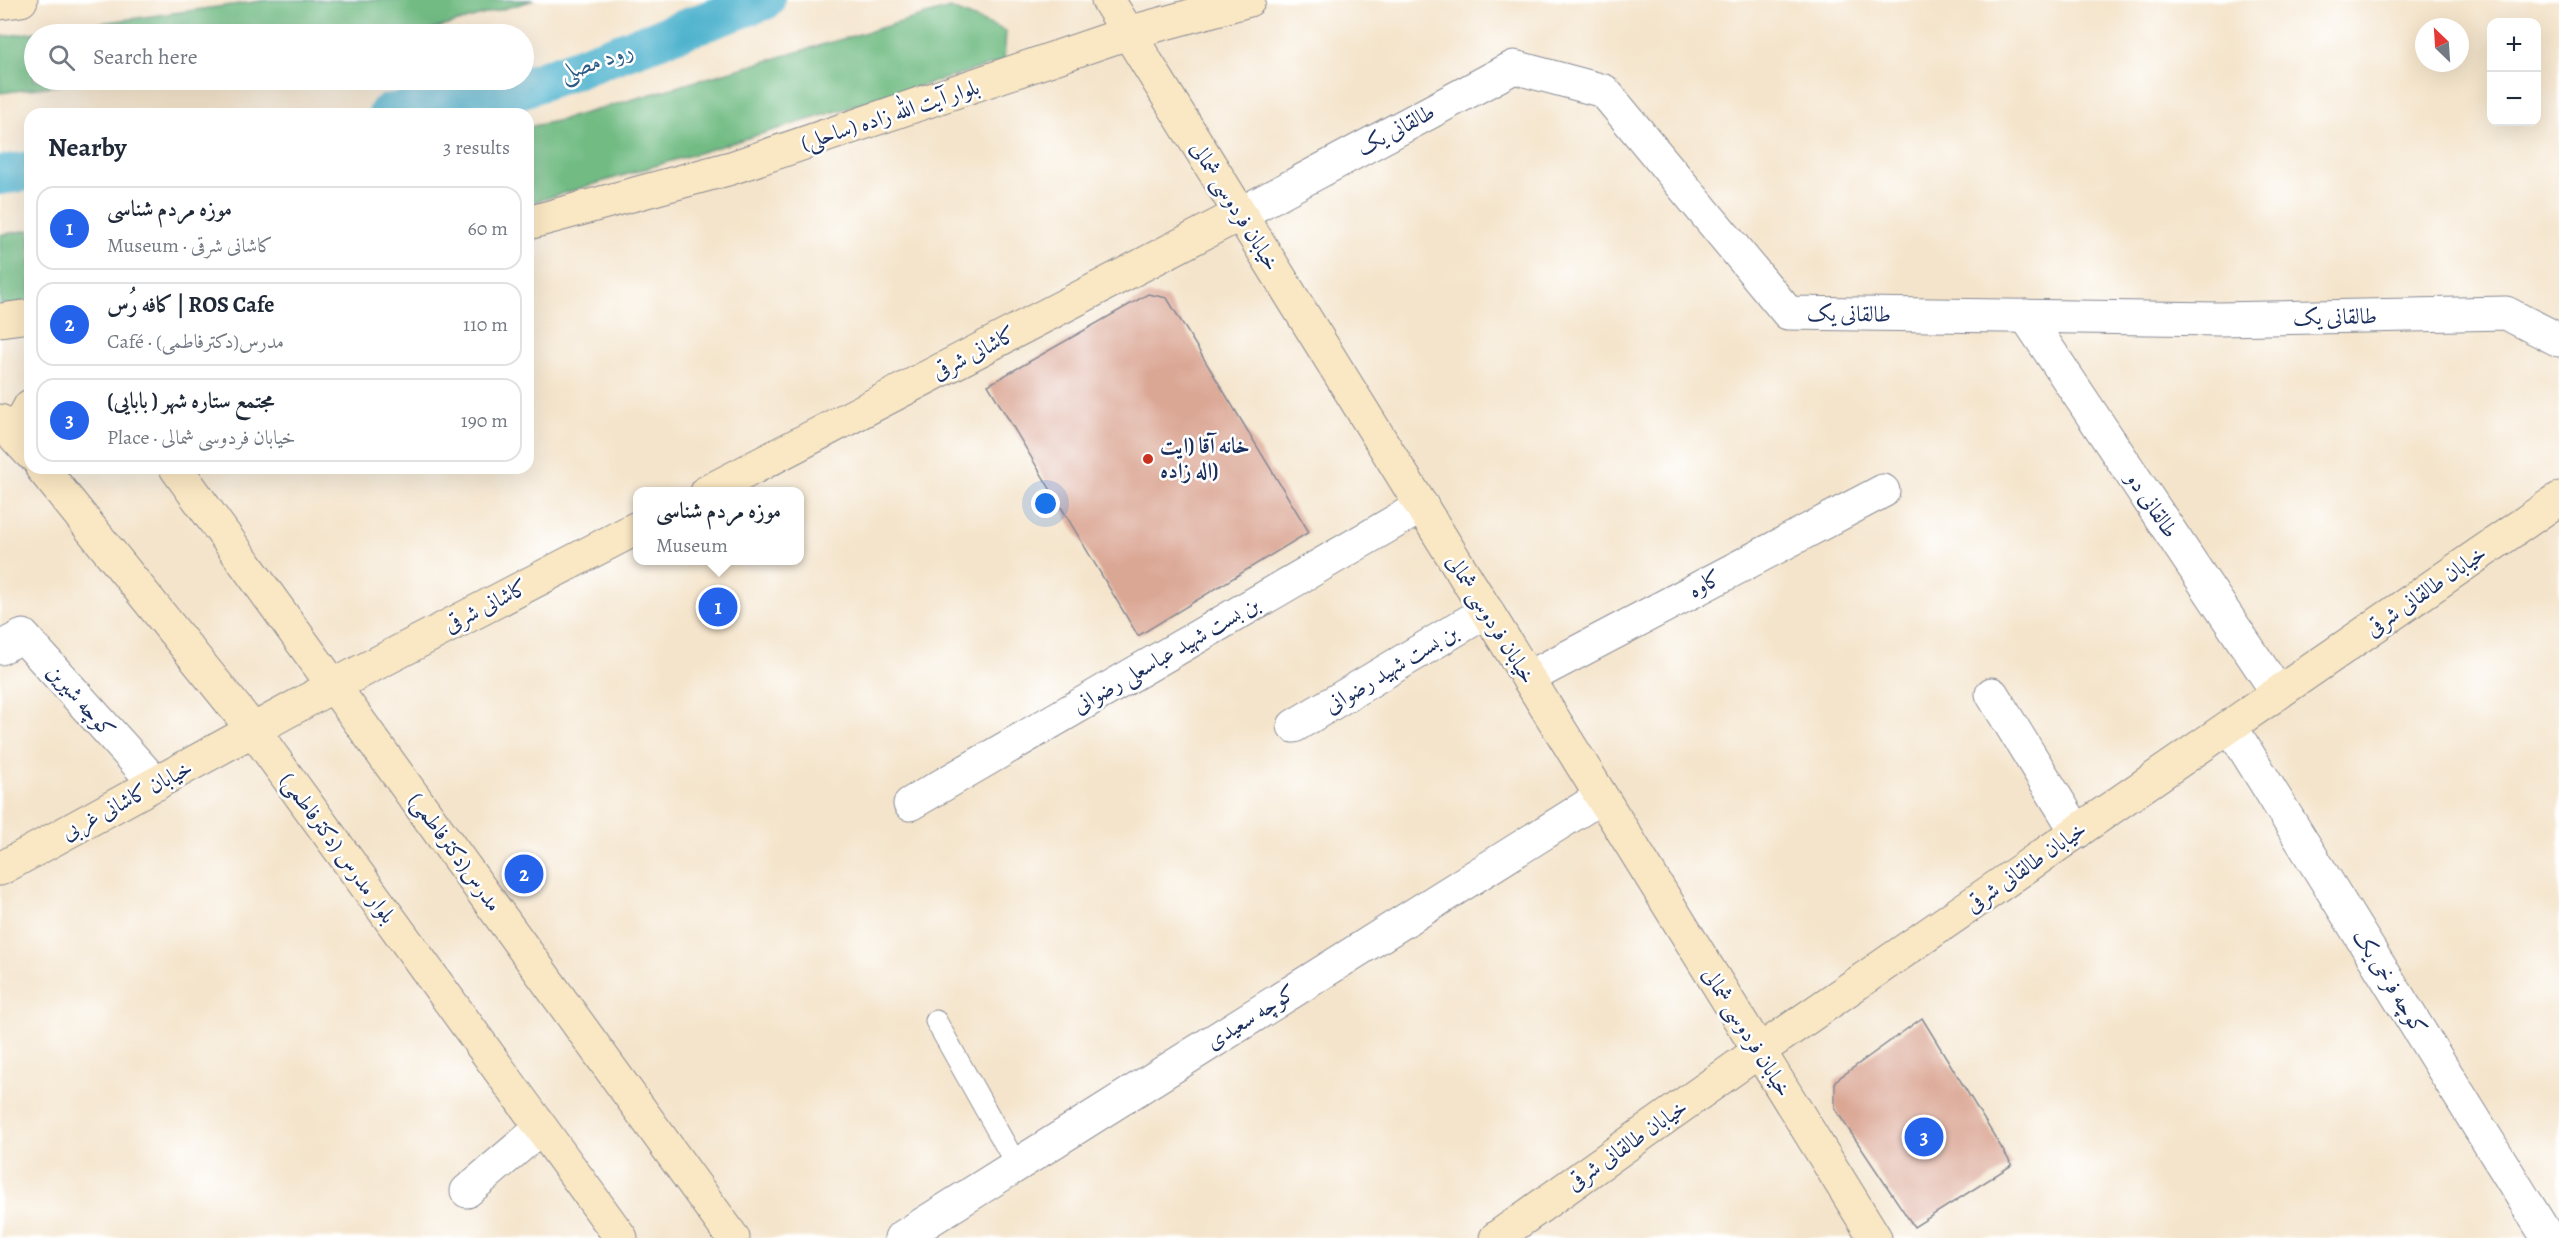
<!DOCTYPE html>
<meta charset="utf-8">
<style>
:root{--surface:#fff;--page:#f2f2f3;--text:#1f2937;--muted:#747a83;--line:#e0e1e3;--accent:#2563eb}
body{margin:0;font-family:Alegreya,Amiri,serif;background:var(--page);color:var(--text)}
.controls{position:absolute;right:18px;top:18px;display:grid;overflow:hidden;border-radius:12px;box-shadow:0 6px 24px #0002}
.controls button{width:54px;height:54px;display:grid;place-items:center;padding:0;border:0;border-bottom:2px solid var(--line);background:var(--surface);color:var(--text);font:30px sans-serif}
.compass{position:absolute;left:2415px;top:18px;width:54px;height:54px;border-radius:50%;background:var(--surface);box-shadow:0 6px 24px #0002;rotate:335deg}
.you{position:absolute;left:1046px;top:504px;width:21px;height:21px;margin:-15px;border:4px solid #fff;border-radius:50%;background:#1a73e8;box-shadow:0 0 0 9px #1a73e833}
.badge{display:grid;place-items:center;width:39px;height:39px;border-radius:50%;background:var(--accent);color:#fff;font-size:20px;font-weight:700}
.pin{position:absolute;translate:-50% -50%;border:3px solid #fff;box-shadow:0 2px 6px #0006}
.popup{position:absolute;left:633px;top:487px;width:171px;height:78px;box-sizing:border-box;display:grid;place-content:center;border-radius:12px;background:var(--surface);filter:drop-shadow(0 2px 4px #0005);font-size:20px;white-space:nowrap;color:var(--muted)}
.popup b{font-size:22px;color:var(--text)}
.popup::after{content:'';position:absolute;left:50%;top:100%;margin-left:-12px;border:12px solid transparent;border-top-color:var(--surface)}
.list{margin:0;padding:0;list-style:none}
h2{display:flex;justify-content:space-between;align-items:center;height:78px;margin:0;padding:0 24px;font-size:26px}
h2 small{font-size:20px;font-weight:400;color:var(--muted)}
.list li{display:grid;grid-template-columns:39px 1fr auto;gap:18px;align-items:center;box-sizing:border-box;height:84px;margin:0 12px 12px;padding:0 12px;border:2px solid var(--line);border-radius:18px}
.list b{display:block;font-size:22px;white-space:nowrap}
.list p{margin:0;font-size:20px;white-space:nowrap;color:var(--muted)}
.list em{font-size:20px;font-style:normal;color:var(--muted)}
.icon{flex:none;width:33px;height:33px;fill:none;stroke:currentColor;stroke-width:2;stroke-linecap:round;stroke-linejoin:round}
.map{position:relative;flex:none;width:2559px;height:1238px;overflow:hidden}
.search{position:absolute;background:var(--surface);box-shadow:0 6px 24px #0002;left:24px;top:24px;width:510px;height:66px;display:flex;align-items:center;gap:15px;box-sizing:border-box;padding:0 21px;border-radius:33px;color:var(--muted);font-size:22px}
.panel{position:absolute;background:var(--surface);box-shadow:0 6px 24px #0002;left:24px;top:108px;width:510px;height:366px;border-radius:18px}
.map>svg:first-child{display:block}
</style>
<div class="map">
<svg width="2559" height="1238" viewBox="0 0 2559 1238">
<rect width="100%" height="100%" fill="#fff"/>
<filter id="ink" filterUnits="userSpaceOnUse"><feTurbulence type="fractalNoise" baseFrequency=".0167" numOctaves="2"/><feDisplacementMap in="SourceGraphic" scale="12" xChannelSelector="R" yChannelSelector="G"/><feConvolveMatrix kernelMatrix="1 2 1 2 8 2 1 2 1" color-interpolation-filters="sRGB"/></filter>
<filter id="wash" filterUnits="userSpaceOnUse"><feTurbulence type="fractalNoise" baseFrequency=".008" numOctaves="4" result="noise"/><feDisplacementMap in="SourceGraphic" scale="24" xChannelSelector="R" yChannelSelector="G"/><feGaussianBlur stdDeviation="1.35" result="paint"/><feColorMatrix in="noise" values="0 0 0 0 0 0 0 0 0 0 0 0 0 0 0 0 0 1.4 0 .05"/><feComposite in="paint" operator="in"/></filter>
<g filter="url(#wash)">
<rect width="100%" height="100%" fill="#f4e4cb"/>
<g fill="#72bc84" stroke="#467671" stroke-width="1.5">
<path d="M 268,0 L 534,0 L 417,34 L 34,34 L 34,80 L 99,80 L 0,93 L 0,37 Z"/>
<path d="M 950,8 L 1006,31 L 1004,61 L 528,204 L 528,127 L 561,120 Z"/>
<path d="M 30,230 L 30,302 L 0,306 L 0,235 Z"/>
</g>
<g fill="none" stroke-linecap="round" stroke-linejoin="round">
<g stroke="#4fb3ce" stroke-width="40">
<path d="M 388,114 L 517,90 L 765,0"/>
<path d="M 0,175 L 30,171"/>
</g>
</g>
<g id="blocks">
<g fill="#dba795">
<path d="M 1148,294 L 1167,298 L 1309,532 L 1138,636 L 988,385 Z"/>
<path d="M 1922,1018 L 2012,1165 L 1914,1227 L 1835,1109 L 1835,1081 Z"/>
</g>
</g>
</g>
<g filter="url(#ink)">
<use href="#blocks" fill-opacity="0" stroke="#888a94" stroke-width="1.5"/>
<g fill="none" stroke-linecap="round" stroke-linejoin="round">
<g stroke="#888a94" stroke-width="23">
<path id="lane" d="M 936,1021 L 1016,1164"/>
</g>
<g stroke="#888a94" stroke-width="35">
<g id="street">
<path d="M 1240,214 L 1514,67 L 1604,91 L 1788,313 L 2219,319 L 2506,313 L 2559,340"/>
<path d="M 2026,316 L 2278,693"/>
<path d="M 0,648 L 23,636 L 156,784"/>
<path d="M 1528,678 L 1883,491"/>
<path d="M 1992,694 L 2077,832"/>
<path d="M 1294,726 L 1487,611"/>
<path d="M 2231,727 L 2548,1238"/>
<path d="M 910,804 L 1422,506"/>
<path d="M 467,1191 L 540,1129"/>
<path d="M 901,1238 L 1601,797"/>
</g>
</g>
<g stroke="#888a94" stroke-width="35">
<g id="secondary">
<path d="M 1108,0 L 1875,1238"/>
<path d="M 0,3 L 21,0"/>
<path d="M 528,223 L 731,168 L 1128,33 L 1249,0"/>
<path d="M 0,320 L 30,316"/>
<path d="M 0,421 L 30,453"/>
<path d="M 15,434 L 30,406"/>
<path d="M 42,468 L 254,731 L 621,1238"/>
<path d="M 176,468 L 733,1238"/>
<path d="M 707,492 L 1240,214"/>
<path d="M 0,869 L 335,685 L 637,528"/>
<path d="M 1496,1238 L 1759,1051 L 2559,499"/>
</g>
</g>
<use href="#lane" stroke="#fff" stroke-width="21"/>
<use href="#street" stroke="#fff" stroke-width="33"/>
<use href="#secondary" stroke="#fae7c3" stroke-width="33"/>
</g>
</g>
<circle fill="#c8321e" stroke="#fff" stroke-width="2" cx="1148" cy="459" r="6"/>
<g text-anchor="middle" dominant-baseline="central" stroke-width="5" stroke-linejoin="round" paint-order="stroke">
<g font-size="22" fill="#1b2f5e" stroke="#fff">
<text transform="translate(890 115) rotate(-18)">بلوار آیت الله زاده (ساحلی)</text>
<text transform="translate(1396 130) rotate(-28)">طالقانی یک</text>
<text transform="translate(1235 206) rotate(58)">خیابان فردوسی شمالی</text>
<text transform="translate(1849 314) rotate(1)">طالقانی یک</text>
<text transform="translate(2335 317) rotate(-1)">طالقانی یک</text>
<text transform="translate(974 353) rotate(-27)">کاشانی شرقی</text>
<text transform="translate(2152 505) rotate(56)">طالقانی دو</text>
<text transform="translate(1705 584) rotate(-28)">کاوه</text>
<text transform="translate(2426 591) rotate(-35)">خیابان طالقانی شرقی</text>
<text transform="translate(486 606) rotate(-27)">کاشانی شرقی</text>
<text transform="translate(1491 619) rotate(58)">خیابان فردوسی شمالی</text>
<text transform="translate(1166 655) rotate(-30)">بن بست شهید عباسعلی رضوانی</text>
<text transform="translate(1391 669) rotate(-31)">بن بست شهید رضوانی</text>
<text transform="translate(81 701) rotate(48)">کوچه شیرین</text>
<text transform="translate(127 800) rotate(-28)">خیابان کاشانی غربی</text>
<text transform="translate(338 848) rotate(54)">بلوار مدرس (دکترفاطمی)</text>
<text transform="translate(455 852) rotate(54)">مدرس(دکترفاطمی)</text>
<text transform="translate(2026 867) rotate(-35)">خیابان طالقانی شرقی</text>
<text transform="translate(2390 982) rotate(58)">کوچه فرخی یک</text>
<text transform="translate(1251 1017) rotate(-32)">کوچه سعیدی</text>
<text transform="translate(1747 1032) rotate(58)">خیابان فردوسی شمالی</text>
<text transform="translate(1627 1145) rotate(-35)">خیابان طالقانی شرقی</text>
</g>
<g font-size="22" font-weight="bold" fill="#1b2f5e" stroke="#fff" text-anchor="start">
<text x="1160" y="446">خانه آقا (ایت<tspan x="1160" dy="25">اله زاده)</tspan></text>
</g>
<g font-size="24" font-style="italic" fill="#2d5d85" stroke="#fff">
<text transform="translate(596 61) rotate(-20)">رود مصلی</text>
</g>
</g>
</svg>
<div class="controls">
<button>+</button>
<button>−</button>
</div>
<svg class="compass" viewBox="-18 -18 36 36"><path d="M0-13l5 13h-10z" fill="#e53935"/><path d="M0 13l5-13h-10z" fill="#747a83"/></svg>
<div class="you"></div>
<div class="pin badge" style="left:718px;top:607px">1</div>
<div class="popup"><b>موزه مردم شناسی</b>Museum</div>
<div class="pin badge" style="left:524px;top:874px">2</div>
<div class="pin badge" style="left:1924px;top:1137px">3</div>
<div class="search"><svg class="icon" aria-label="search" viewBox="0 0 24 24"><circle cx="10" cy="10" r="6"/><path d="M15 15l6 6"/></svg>Search here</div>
<section class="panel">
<h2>Nearby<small>3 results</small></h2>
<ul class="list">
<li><span class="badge">1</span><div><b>موزه مردم شناسی</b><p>Museum · کاشانی شرقی</p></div><em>60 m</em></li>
<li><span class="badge">2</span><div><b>کافه رُس | ROS Cafe</b><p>Café · مدرس(دکترفاطمی)</p></div><em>110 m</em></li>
<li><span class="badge">3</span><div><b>مجتمع ستاره شهر ( بابایی)</b><p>Place · خیابان فردوسی شمالی</p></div><em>190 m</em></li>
</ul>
</section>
</div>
